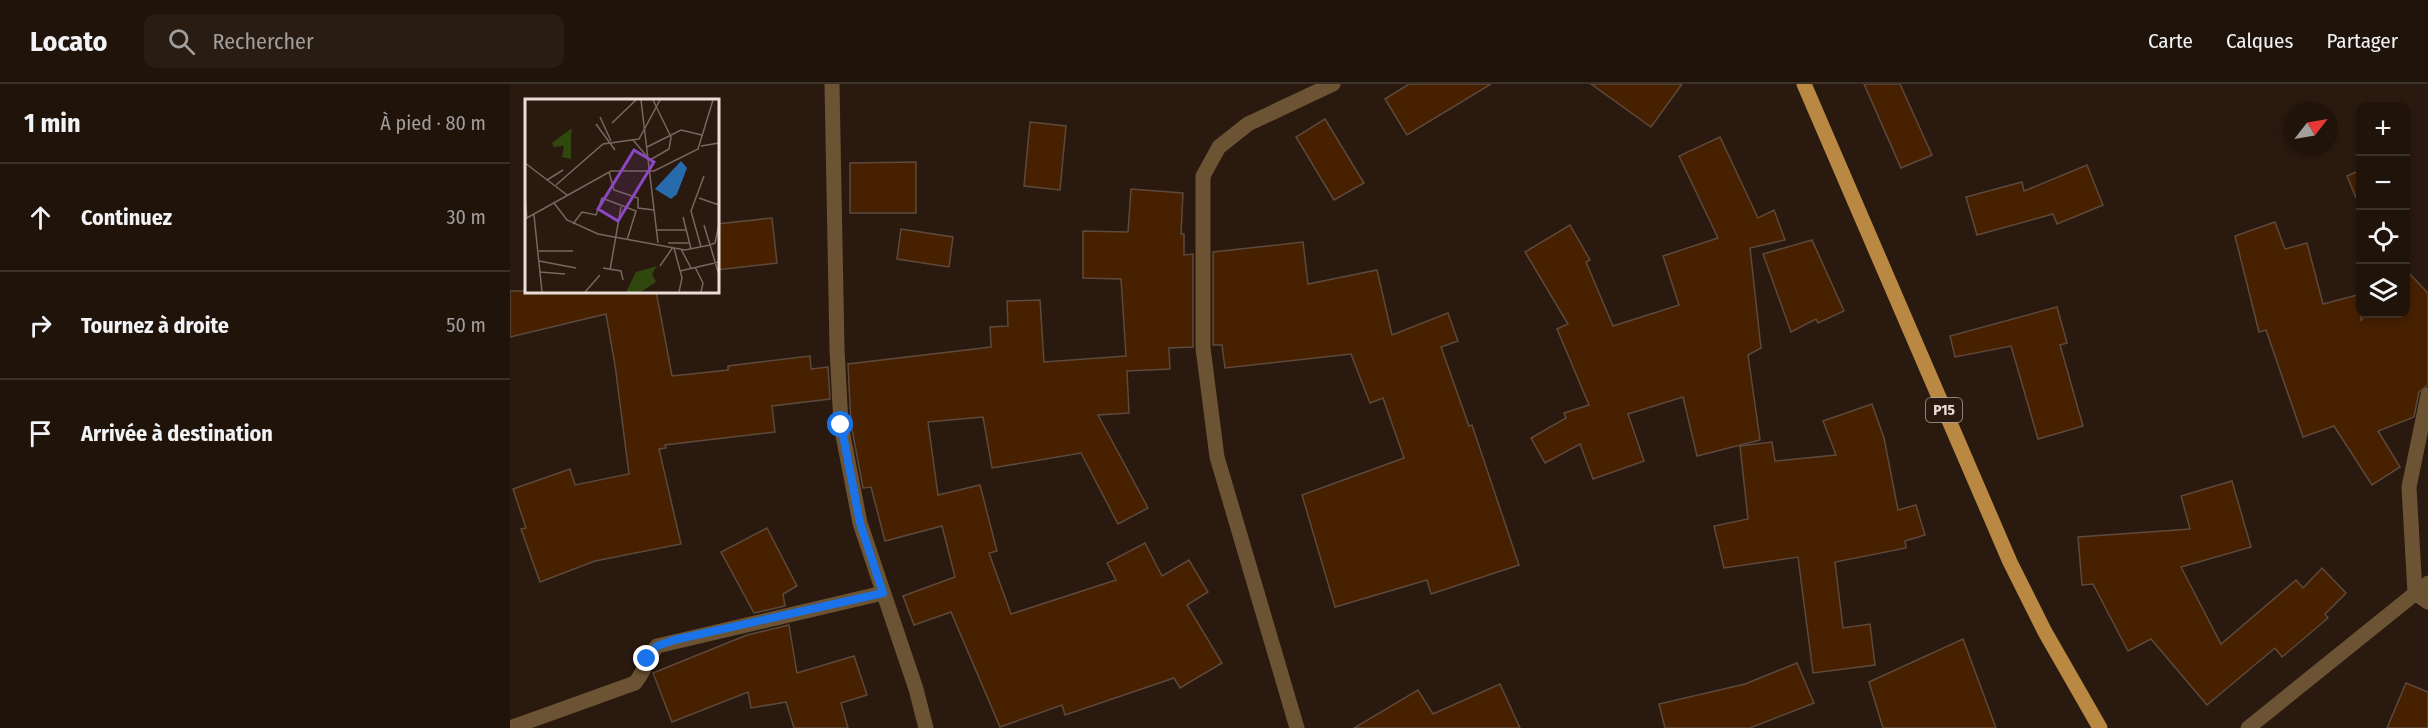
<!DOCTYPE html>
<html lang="fr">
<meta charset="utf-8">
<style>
:root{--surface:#20130a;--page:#281c13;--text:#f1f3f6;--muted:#a29e9c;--line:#3d322b}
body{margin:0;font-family:"Fira Sans Condensed",sans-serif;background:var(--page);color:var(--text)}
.controls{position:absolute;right:18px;top:18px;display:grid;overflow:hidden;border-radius:12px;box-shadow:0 3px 9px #0003}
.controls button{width:54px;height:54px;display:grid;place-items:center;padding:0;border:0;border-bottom:2px solid var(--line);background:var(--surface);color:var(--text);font:30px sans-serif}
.compass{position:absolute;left:1774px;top:18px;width:54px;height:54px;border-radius:50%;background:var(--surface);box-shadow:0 3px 9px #0003;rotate:59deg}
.stop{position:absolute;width:18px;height:18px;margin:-14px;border:4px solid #1a73e8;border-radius:50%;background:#fff}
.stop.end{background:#1a73e8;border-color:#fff;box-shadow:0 2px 6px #0008}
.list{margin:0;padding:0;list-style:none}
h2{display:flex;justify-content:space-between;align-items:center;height:78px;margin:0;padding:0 24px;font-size:26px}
h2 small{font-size:20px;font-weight:400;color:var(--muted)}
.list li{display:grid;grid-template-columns:39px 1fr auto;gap:18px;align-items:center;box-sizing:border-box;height:108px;padding:0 24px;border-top:2px solid var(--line)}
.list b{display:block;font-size:22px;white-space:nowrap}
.list em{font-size:20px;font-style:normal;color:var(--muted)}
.icon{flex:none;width:33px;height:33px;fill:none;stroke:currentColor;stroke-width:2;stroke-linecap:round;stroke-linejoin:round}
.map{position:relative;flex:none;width:1918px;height:644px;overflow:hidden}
header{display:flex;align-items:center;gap:36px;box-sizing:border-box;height:84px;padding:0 30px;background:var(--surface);border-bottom:2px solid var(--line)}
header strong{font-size:28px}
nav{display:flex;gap:33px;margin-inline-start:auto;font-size:21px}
.search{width:420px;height:54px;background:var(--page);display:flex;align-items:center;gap:15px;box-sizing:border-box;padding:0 21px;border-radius:12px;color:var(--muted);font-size:22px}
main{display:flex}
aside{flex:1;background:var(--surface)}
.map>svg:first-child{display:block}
</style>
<header>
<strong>Locato</strong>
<div class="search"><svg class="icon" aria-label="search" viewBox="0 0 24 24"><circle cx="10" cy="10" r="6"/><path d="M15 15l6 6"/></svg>Rechercher</div>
<nav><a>Carte</a><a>Calques</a><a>Partager</a></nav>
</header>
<main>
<aside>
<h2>1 min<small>À pied · 80 m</small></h2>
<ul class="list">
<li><svg class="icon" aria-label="ahead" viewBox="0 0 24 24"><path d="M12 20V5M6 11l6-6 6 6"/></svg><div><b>Continuez</b></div><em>30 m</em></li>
<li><svg class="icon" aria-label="right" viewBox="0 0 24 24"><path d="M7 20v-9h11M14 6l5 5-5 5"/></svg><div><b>Tournez à droite</b></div><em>50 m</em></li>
<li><svg class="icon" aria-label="arrive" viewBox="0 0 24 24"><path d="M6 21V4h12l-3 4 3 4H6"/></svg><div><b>Arrivée à destination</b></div></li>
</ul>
</aside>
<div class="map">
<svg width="1918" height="644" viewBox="0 0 1918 644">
<rect width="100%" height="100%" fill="#2a190e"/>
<g fill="#472000" stroke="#5d493c" stroke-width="1.5">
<path d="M 899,0 L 981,0 L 897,51 L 875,15 Z"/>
<path d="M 1081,0 L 1172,0 L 1141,43 Z"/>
<path d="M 1354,0 L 1390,0 L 1422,71 L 1391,84 Z"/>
<path d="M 815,35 L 854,99 L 824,116 L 786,53 Z"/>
<path d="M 520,38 L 556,42 L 550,106 L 514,102 Z"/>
<path d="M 1210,53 L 1248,134 L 1264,126 L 1275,156 L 1240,164 L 1251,264 L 1238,271 L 1250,356 L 1187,372 L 1173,313 L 1118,330 L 1134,377 L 1083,395 L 1070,360 L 1035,379 L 1021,354 L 1056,334 L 1054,329 L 1079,321 L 1047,245 L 1058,240 L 1015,168 L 1060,141 L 1080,176 L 1076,178 L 1103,242 L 1169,221 L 1153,172 L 1208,154 L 1169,72 Z"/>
<path d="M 406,78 L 406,129 L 340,129 L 340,79 Z"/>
<path d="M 1577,81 L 1593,121 L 1547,140 L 1543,130 L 1467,151 L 1456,113 L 1512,98 L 1514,107 Z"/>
<path d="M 1851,86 L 1851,126 L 1837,92 Z"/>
<path d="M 621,105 L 673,109 L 671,150 L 674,150 L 674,171 L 683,170 L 683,263 L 659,264 L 660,285 L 617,287 L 619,329 L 588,331 L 638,424 L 608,440 L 571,369 L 482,384 L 473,333 L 418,338 L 428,411 L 470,401 L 487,467 L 479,469 L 501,530 L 606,496 L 597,479 L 635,459 L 652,492 L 679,476 L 698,508 L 677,521 L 712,579 L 670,604 L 664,594 L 555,631 L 552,621 L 490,643 L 441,528 L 404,541 L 393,512 L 445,493 L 432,442 L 375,457 L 361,403 L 353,404 L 341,340 L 338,280 L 481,263 L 480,243 L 498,242 L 497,217 L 530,216 L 534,278 L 616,272 L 611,195 L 573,194 L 573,147 L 618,148 Z"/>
<path d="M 262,134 L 267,179 L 207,186 L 207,140 Z"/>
<path d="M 1765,138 L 1775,165 L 1797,159 L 1813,220 L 1851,210 L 1851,236 L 1858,230 L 1896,230 L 1896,186 L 1918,209 L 1918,301 L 1909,308 L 1904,333 L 1868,347 L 1890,383 L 1862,401 L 1824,342 L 1793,353 L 1756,246 L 1749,248 L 1725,152 Z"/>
<path d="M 391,145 L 443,153 L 439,183 L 387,175 Z"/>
<path d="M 1302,156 L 1334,227 L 1308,239 L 1306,235 L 1281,248 L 1253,170 Z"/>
<path d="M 793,158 L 798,200 L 867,186 L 882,251 L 938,229 L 948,257 L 931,263 L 959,342 L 962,341 L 1009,481 L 921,510 L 917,496 L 825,523 L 792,411 L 894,374 L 873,314 L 860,319 L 841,270 L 715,284 L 712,261 L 703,261 L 703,168 Z"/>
<path d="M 0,207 L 146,207 L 162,292 L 218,286 L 218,282 L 300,272 L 301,285 L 318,283 L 320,315 L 262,322 L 265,348 L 155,361 L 156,364 L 149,365 L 171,460 L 85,477 L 30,498 L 11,445 L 16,444 L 3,405 L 60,385 L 65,401 L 119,390 L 105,281 L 96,230 L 0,253 Z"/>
<path d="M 1547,223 L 1557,259 L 1550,261 L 1573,342 L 1528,355 L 1501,262 L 1445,273 L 1440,252 Z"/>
<path d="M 1362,320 L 1374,354 L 1388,426 L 1406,421 L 1415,451 L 1395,457 L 1396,464 L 1325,478 L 1333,544 L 1360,540 L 1365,581 L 1303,589 L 1288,473 L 1214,484 L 1204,442 L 1238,435 L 1230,362 L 1262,358 L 1265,377 L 1326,371 L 1313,337 Z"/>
<path d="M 1722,397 L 1741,463 L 1671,483 L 1711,560 L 1786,496 L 1793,504 L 1812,484 L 1836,509 L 1815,530 L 1818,534 L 1772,573 L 1765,564 L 1697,621 L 1641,555 L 1618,567 L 1583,500 L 1572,501 L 1568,453 L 1680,445 L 1671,412 Z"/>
<path d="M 257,444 L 287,502 L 273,510 L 275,522 L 244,529 L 211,468 Z"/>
<path d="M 279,541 L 287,589 L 344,572 L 357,611 L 331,619 L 338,644 L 284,644 L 276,618 L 241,624 L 238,608 L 162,638 L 143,589 L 237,551 Z"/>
<path d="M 1453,555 L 1486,644 L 1373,644 L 1359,598 Z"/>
<path d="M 1287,579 L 1304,619 L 1240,644 L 1155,644 L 1149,620 L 1235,600 Z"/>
<path d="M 1896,599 L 1918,608 L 1918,644 L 1877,644 Z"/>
<path d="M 990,600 L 1010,644 L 844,644 L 908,606 L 923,630 Z"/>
</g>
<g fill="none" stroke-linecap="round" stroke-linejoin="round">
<g stroke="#6b5334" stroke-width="15">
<path d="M 322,0 L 327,265 L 331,341 L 350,439 L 406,605 L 416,644"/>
<path d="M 1918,311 L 1899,403 L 1905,509 L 1918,518"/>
<path d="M 0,644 L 125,599 C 135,587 137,575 147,562 L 373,509"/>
<path d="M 787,644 L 707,373 L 693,264 L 693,92 L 709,63 L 738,40 L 823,0"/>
<path d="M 1738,644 L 1918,499"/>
</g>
<path stroke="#b98843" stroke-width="15" d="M 1294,0 L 1500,478 L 1535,548 L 1590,644"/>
</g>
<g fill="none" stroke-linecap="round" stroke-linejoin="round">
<path stroke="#1a73e8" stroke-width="8" d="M 137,575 L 147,562 L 164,556 L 373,509 L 350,439 L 331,341"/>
</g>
<g text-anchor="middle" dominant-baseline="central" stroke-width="4.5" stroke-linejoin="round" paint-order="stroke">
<rect fill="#2a190e" stroke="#b0a29a" stroke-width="1.5" x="1416" y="314" width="36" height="24" rx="4.5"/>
<g font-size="15" font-weight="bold" fill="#eaddd6">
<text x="1434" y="326">P15</text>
</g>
</g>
<g transform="translate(15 15)">
<rect width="194" height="194" fill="#2a190e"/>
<path d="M 47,29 L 46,39 L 46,60 L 37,58 L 39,47 L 29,48 L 27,44 ZM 132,167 L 127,175 L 131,183 L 116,193 L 101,193 L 111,173 Z" fill="#30470e"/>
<path d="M 156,62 L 162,69 L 152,95 L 146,100 L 130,90 Z" fill="#286bac"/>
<path fill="none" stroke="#77675e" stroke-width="1.5" d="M 116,1 L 133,144M 75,18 L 86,42M 87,24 L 111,1M 71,25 L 90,51M 108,41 L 125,61 L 144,50 L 146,38 L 128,1M 176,47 L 194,44M 122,48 L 156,31 L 177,36M 0,64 L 42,96M 84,73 L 89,91 L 113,99 L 113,109 L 129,111M 22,81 L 38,71M 31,86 L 78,45 L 114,40 L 135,1M 0,98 L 2,120M 174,99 L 194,106M 29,104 L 42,121 L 73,135 L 160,151 L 185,146 L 179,126M 9,116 L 17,193M 158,118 L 166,150M 0,120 L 86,72 L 129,72 L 173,50 L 188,1M 48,125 L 57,113 L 71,116 L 77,99 L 111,112 L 102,141M 194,125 L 190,144 L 185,146 L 194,176M 132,131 L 161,131M 143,144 L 165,144M 176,148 L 166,112 L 179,77M 149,149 L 157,179 L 154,193M 156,150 L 166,169M 14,152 L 48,152M 14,162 L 51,169M 135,167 L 148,148M 170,168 L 178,184 L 176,193M 78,169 L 96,172 L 98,181M 85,171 L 96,108M 155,172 L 194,163M 15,173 L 40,175M 60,193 L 75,176"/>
<path fill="#8c47c2" fill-opacity="0.15" stroke="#8c47c2" stroke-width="3" d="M 109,51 L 129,63 L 93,122 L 73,110 Z"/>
<rect width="194" height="194" fill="none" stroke="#eaddd6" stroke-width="3"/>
</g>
</svg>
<div class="controls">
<button>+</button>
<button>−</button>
<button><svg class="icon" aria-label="locate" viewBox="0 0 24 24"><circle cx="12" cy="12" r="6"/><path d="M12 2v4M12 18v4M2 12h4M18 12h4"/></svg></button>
<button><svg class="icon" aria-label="layers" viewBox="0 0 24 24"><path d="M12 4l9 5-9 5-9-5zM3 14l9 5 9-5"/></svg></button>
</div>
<svg class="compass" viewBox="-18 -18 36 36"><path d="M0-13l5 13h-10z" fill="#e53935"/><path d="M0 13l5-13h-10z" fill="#a29e9c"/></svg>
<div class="stop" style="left:331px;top:341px"></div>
<div class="stop end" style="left:137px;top:575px"></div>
</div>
</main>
